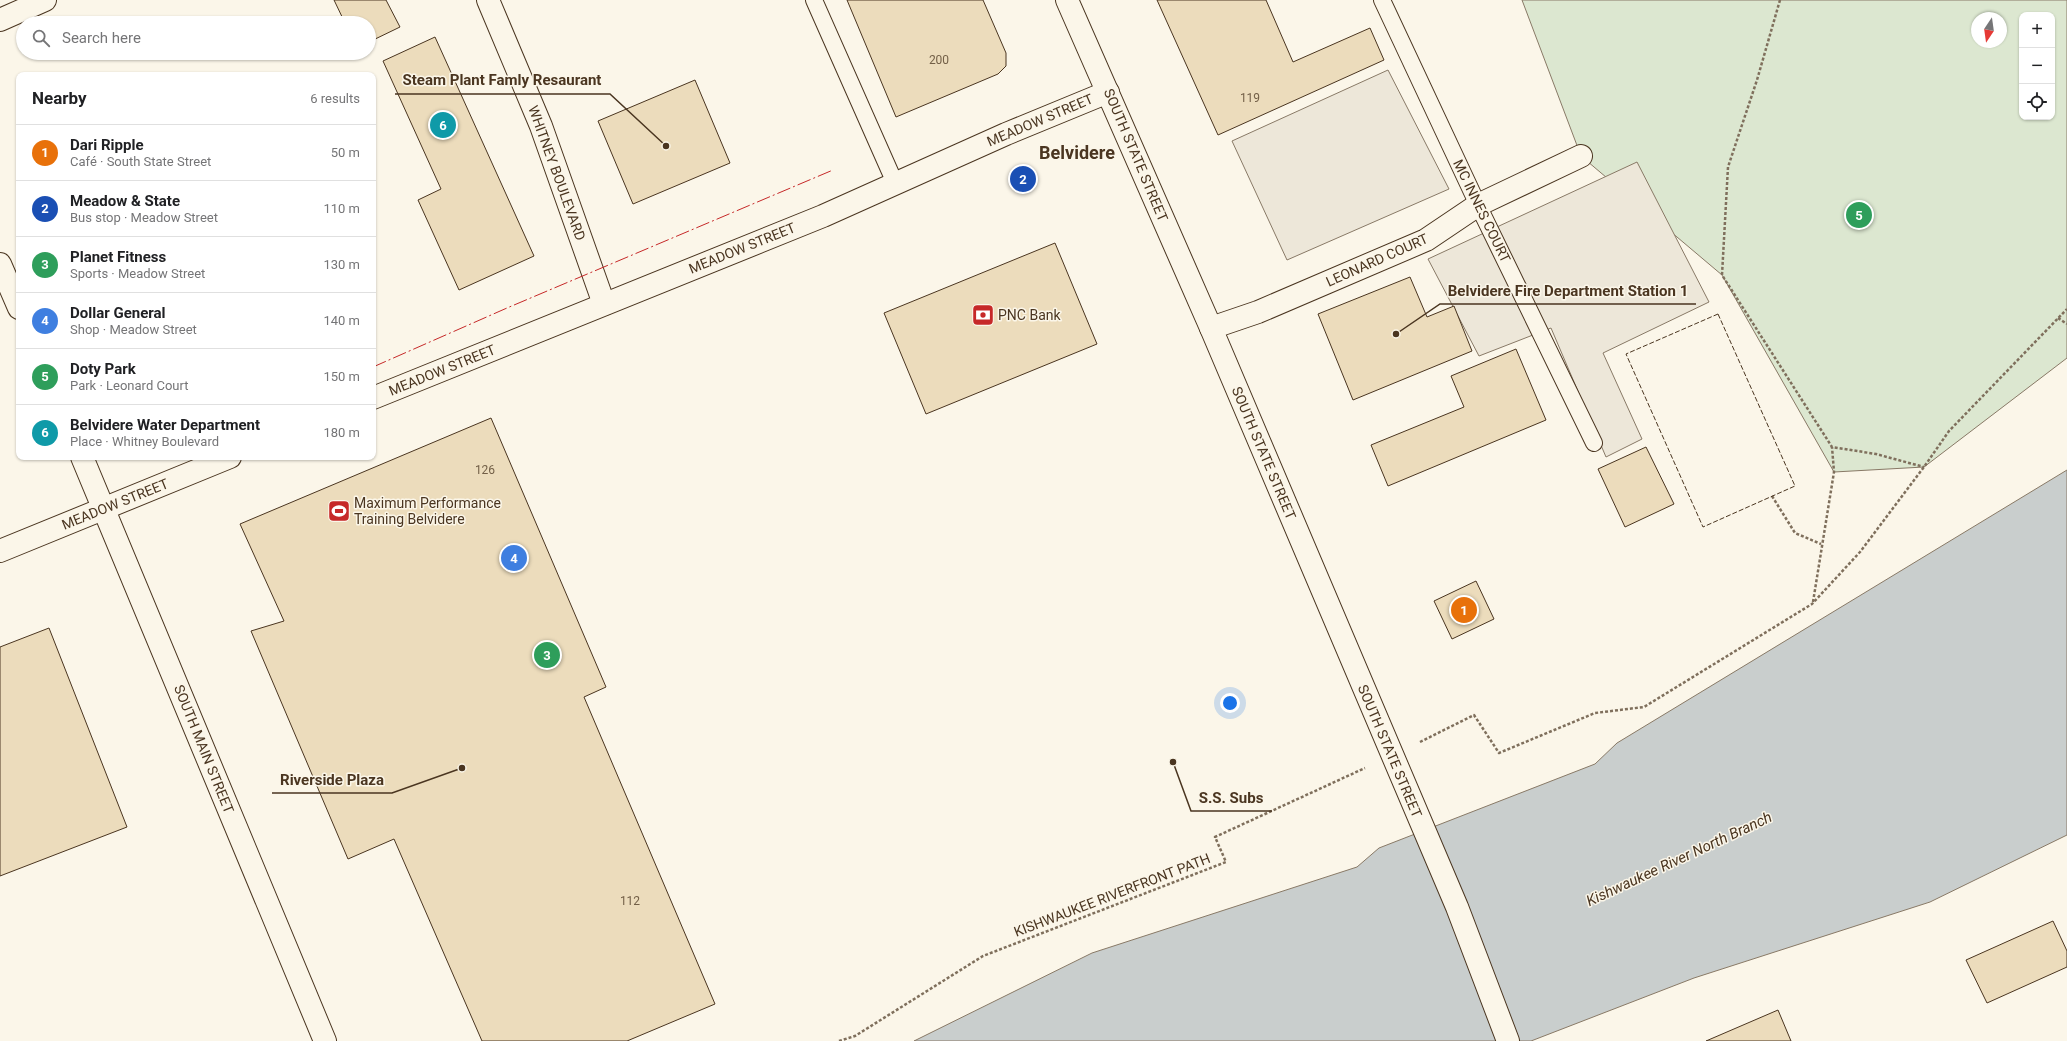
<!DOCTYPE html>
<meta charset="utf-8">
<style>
:root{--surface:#fff;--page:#f6f6f6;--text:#202124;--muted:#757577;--line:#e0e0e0;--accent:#c62828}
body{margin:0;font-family:Roboto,sans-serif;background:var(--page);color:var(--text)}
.controls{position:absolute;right:12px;top:12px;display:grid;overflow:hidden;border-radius:8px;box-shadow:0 1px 3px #0004}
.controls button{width:36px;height:36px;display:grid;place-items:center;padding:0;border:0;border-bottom:1px solid var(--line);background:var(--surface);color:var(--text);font:20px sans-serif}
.compass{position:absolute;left:1971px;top:12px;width:36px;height:36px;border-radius:50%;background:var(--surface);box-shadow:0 1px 3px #0004;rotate:193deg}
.you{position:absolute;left:1230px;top:703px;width:14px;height:14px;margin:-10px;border:3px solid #fff;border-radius:50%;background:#1a73e8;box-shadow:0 0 0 6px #1a73e833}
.badge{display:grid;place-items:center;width:26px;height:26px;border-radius:50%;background:var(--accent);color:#fff;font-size:13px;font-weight:700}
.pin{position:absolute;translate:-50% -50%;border:2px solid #fff;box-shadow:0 1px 4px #0006}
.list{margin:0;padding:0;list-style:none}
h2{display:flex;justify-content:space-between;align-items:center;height:52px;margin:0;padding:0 16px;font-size:17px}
h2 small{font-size:13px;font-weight:400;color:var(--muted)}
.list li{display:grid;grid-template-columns:26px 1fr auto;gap:12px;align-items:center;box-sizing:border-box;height:56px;padding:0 16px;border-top:1px solid var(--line)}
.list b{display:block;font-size:15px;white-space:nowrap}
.list p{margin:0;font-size:13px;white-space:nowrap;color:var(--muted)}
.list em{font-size:13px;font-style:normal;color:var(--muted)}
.icon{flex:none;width:22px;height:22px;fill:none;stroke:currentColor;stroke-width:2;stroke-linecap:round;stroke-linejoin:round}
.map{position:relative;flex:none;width:2067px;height:1041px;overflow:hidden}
.search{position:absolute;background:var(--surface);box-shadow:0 1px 3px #0004;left:16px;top:16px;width:360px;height:44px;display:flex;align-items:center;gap:10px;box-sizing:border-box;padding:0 14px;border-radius:22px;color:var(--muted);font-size:15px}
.panel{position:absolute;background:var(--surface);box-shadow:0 1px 3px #0004;left:16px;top:72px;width:360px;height:388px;border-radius:8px}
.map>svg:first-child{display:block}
</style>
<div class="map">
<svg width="2067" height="1041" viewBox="0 0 2067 1041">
<rect width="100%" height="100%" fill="#fbf6e9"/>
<path fill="#dce7d0" stroke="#887966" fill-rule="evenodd" d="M 1522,0 L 2067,0 L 2067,358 L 1924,467 L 1834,472 L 1722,275 L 1581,156 ZM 2022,15 L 2052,15 L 2052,117 L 2022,117 ZM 1977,18 L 2001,18 L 2001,42 L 1977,42 Z"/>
<g fill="#ede7d9" stroke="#887966">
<path d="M 1388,70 L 1449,189 L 1287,260 L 1232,141 Z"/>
<path d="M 1637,162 L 1709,302 L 1603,353 L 1642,439 L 1606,457 L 1551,328 L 1479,356 L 1428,259 Z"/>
</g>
<path fill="#c9cecd" stroke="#887966" d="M 2067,470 L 2067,835 L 1930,902 L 1694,978 L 1531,1041 L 914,1041 L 1092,953 L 1357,867 L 1379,848 L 1595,764 L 1617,743 Z"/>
<g fill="#ecdcbc" stroke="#4a3520">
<path d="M 334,0 L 386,0 L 400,27 L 369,42 L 369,23 L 345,23 Z"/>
<path d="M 847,0 L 983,0 L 1006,53 L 1006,66 L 998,74 L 896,117 Z"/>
<path d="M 1157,0 L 1266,0 L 1293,62 L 1370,28 L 1384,60 L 1218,135 Z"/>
<path d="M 435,37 L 534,256 L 459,290 L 418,200 L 441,189 L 383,61 Z"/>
<path d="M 695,80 L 730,163 L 633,204 L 598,121 Z"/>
<path d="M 1055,243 L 1097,344 L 926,414 L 884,313 Z"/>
<path d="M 1410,277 L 1427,317 L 1454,306 L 1472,351 L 1353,400 L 1318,314 Z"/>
<path d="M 1516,349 L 1546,420 L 1388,486 L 1371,445 L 1464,407 L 1451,376 Z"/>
<path d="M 491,418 L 606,687 L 584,697 L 715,1004 L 627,1041 L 482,1041 L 394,839 L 348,859 L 251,631 L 284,621 L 240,524 Z"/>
<path d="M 1646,447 L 1674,504 L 1625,527 L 1598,469 Z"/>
<path d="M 1476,581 L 1494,619 L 1452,639 L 1434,601 Z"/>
<path d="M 49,628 L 127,827 L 0,876 L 0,647 Z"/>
<path d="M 2053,921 L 2067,951 L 2067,967 L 1987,1003 L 1966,960 Z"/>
<path d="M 1778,1010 L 1791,1041 L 1706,1041 Z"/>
</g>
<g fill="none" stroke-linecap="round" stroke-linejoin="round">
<g stroke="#4a3520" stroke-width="18">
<g id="service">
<path d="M 814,0 L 895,183"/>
<path d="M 1382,0 L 1478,205 L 1594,443"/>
</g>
</g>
<g stroke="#4a3520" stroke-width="24">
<g id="minor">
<path d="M 488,0 L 541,126 L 604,304"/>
<path d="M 1211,328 L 1258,312 L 1426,240 L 1478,205 L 1581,156"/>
<path d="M 373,398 L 823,216 L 1006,134 L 1108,92"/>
<path d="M 0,551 L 230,457"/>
</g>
</g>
<g stroke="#4a3520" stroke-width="24">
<path id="tertiary" d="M 0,20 L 45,0"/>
</g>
<g stroke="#4a3520" stroke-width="24">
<g id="secondary">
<path d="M 1067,0 L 1211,328 L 1457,907 L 1508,1041"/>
<path d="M 0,264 L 19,308"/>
<path d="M 82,457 L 325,1041"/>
</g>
</g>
<g stroke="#7f6f5c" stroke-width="2.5" stroke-dasharray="3 2" stroke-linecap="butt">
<path d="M 1780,0 L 1757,80 L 1728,167 L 1722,275 L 1832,447 L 1876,454 L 1924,467"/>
<path d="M 2058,318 L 2067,324"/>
<path d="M 1772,496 L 1795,533 L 1821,544"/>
<path d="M 1813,602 L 1834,472 L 1832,447"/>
<path d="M 1420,742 L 1474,715 L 1499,753 L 1595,713 L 1644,707 L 1812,604 L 1860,552 L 1924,467 L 1949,431 L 2067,309"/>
<path d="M 839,1041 L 855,1036 L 983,956 L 1226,862 L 1215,837 L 1365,768"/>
</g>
<use href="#service" stroke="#fbf6e9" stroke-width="16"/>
<use href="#minor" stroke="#fbf6e9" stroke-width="22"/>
<use href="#tertiary" stroke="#fbf6e9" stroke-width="22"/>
<use href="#secondary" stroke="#fbf6e9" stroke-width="22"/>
<path stroke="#4a3520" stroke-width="1" stroke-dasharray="5 2" stroke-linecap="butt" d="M 1718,314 L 1795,486 L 1703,527 L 1626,354 Z"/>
<path stroke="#c62828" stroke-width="1" stroke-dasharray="14 3 2 3" stroke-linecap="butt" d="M 373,367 L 507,308 L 833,170"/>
</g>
<defs>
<g id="bank-square" transform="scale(1.15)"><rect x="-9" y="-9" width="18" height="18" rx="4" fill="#c62828" stroke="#fbf6e9"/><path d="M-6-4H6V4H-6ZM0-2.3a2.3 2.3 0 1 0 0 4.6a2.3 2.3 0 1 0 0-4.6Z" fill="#fff"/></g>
<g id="stadium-square" transform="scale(1.15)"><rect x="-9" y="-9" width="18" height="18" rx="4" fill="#c62828" stroke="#fbf6e9"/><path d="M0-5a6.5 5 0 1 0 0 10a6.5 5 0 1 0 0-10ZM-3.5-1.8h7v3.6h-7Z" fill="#fff"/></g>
</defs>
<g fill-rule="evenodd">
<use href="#bank-square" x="983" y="315"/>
<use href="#stadium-square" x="339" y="511"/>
</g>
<g text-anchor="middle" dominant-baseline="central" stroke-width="3" stroke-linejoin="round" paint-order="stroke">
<g font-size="12" fill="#725f47">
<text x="939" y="60">200</text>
<text x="1250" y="98">119</text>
<text x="485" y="470">126</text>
<text x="630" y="901">112</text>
</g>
<g font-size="14" fill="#4a3520" stroke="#fbf6e9">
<text transform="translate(1040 120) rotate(-23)">MEADOW STREET</text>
<text transform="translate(1136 155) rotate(67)">SOUTH STATE STREET</text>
<text transform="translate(557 173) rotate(70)">WHITNEY BOULEVARD</text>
<text transform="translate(1482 211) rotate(64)">MC INNES COURT</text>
<text transform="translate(742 248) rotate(-22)">MEADOW STREET</text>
<text transform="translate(1377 260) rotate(-24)">LEONARD COURT</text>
<text transform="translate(442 370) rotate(-22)">MEADOW STREET</text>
<text transform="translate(1264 453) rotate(67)">SOUTH STATE STREET</text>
<text transform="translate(115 504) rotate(-22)">MEADOW STREET</text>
<text transform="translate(204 749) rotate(68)">SOUTH MAIN STREET</text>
<text transform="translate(1390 751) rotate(67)">SOUTH STATE STREET</text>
<text transform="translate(1112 895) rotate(-21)">KISHWAUKEE RIVERFRONT PATH</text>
</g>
<g font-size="14" fill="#4a3520" stroke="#fbf6e9" text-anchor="start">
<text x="998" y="315">PNC Bank</text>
<text x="354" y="503">Maximum Performance<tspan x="354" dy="16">Training Belvidere</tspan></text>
</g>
<g font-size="15" font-style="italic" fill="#4a3520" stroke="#fbf6e9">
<text transform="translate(1679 859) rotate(-25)">Kishwaukee River North Branch</text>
</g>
<g font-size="18" font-weight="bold" fill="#4a3520" stroke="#fbf6e9">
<text x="1077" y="152">Belvidere</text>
</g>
</g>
<path fill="none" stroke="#4a3520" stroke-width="1.5" d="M666 146L610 94H395M1396 334L1440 304H1696M462 768L392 793H272M1173 762L1191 811H1272"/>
<g fill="#4a3520" stroke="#fbf6e9" stroke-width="1.5">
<circle cx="666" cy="146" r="4"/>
<circle cx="1396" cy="334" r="4"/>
<circle cx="462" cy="768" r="4"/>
<circle cx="1173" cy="762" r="4"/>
</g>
<g font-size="15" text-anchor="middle" font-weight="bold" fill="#4a3520" stroke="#fbf6e9" stroke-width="3" stroke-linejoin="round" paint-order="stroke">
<text x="502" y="85">Steam Plant Famly Resaurant</text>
<text x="1568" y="296">Belvidere Fire Department Station 1</text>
<text x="332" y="785">Riverside Plaza</text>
<text x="1231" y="803">S.S. Subs</text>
</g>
</svg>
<div class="controls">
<button>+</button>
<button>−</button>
<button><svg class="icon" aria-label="locate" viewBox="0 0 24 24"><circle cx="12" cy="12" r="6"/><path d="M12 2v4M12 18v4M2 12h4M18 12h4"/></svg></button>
</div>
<svg class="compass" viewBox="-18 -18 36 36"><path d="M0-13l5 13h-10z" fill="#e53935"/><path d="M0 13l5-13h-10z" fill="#757577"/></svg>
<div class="you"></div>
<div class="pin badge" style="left:1464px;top:610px;background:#e8710a">1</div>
<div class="pin badge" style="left:1023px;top:179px;background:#1a4fb4">2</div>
<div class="pin badge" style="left:547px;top:655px;background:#2e9e5b">3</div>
<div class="pin badge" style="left:514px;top:558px;background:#3f7fe0">4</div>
<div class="pin badge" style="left:1859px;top:215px;background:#2e9e5b">5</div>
<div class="pin badge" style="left:443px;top:125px;background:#0f9aa8">6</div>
<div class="search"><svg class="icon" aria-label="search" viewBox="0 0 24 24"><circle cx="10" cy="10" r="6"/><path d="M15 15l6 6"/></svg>Search here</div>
<section class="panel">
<h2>Nearby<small>6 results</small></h2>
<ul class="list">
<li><span class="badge" style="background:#e8710a">1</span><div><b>Dari Ripple</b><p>Café · South State Street</p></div><em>50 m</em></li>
<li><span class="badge" style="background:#1a4fb4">2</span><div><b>Meadow &amp; State</b><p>Bus stop · Meadow Street</p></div><em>110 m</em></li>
<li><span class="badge" style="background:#2e9e5b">3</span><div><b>Planet Fitness</b><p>Sports · Meadow Street</p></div><em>130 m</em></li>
<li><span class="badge" style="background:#3f7fe0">4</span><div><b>Dollar General</b><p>Shop · Meadow Street</p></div><em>140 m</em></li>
<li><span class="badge" style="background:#2e9e5b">5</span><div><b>Doty Park</b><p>Park · Leonard Court</p></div><em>150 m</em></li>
<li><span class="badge" style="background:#0f9aa8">6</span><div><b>Belvidere Water Department</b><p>Place · Whitney Boulevard</p></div><em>180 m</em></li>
</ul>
</section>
</div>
